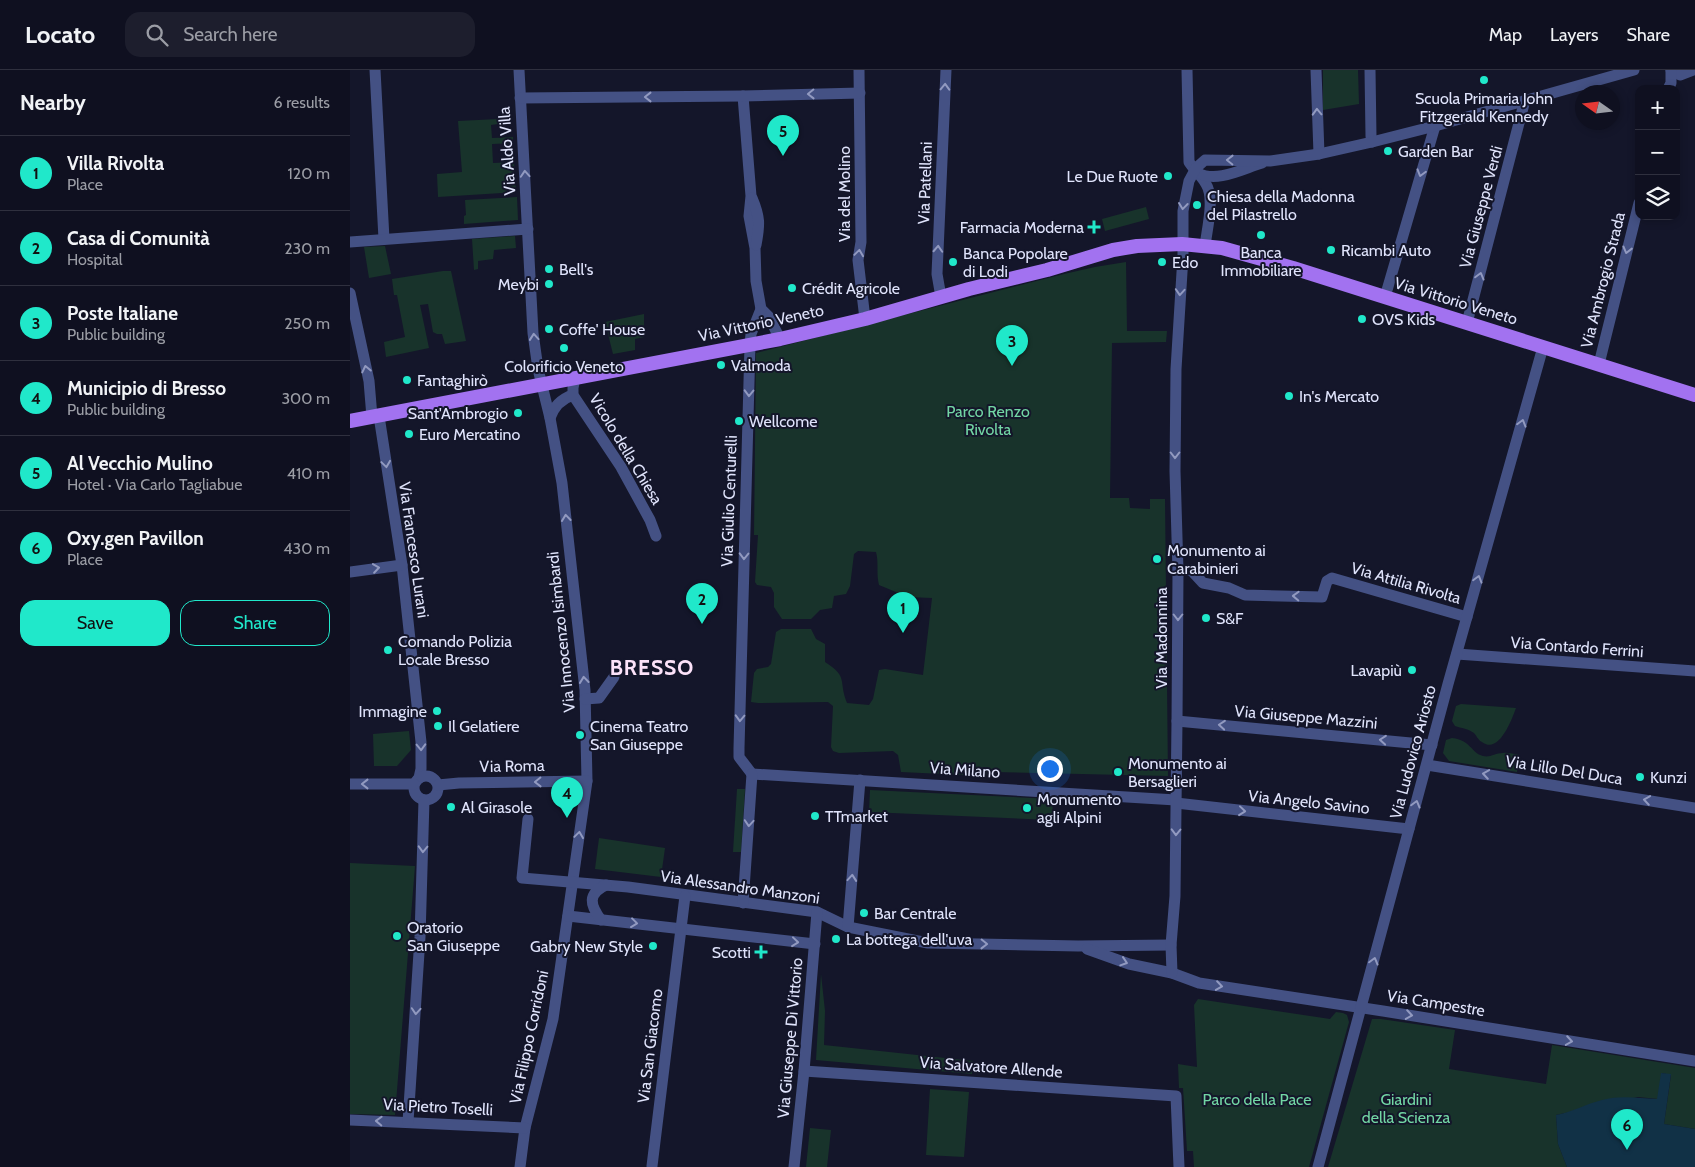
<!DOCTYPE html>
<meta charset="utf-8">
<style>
:root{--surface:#0f1020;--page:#1d1e2d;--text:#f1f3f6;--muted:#9b9da5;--line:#2f303e;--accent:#20e8ca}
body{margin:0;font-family:Cabin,sans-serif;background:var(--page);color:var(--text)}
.controls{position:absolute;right:15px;top:15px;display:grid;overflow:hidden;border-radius:10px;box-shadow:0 2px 8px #0003}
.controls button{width:45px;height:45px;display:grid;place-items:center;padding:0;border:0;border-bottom:1px solid var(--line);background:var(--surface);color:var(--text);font:25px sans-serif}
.compass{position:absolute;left:1225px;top:15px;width:45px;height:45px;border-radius:50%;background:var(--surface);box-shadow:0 2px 8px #0003;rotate:284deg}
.you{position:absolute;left:699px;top:698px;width:18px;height:18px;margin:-12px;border:4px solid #fff;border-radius:50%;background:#1a73e8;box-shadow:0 0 0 8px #1a73e833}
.badge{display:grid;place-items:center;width:32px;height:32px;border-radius:50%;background:var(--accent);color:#111;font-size:16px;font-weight:700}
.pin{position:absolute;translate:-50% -41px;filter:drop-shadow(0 1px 2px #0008)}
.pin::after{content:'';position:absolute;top:26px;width:18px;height:15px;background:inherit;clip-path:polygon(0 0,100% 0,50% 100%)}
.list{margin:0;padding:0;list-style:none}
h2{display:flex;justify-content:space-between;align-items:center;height:65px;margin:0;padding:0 20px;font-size:21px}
h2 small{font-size:16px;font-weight:400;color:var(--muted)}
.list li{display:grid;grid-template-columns:32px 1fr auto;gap:15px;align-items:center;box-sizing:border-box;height:75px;padding:0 20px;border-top:1px solid var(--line)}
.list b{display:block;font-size:19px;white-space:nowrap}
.list p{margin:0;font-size:16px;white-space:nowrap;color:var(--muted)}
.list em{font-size:16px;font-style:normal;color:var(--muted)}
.actions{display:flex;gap:10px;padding:15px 20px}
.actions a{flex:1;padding:11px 0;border:1px solid var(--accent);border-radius:15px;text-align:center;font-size:18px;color:var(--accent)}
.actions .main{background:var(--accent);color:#111}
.icon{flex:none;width:28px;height:28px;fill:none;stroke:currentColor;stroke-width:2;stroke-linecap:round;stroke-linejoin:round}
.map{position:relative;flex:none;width:1345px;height:1097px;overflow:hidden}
header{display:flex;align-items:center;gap:30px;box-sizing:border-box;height:70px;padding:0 25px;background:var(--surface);border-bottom:1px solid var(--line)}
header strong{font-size:24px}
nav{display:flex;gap:28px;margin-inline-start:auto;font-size:18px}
.search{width:350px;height:45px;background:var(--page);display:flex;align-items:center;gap:12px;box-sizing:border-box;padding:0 18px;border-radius:15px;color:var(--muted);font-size:19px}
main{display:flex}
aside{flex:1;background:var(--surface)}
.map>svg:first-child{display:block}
</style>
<header>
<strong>Locato</strong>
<div class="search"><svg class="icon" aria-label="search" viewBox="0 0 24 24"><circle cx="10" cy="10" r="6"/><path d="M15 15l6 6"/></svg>Search here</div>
<nav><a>Map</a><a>Layers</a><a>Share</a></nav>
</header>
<main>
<aside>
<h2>Nearby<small>6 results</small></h2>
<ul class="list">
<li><span class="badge">1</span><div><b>Villa Rivolta</b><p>Place</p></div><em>120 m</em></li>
<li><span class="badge">2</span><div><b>Casa di Comunità</b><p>Hospital</p></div><em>230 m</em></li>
<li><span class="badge">3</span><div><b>Poste Italiane</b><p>Public building</p></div><em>250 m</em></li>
<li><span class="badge">4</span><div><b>Municipio di Bresso</b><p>Public building</p></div><em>300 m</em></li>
<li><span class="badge">5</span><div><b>Al Vecchio Mulino</b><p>Hotel · Via Carlo Tagliabue</p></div><em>410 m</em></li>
<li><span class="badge">6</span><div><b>Oxy.gen Pavillon</b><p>Place</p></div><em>430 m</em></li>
</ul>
<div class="actions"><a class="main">Save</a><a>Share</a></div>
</aside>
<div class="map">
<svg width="1345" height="1097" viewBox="0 0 1345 1097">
<rect width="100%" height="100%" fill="#14162a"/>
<g fill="#18332b">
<path d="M 973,0 L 1008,0 L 1009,34 L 973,40 Z"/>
<path d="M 148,49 L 148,54 L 141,55 L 142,68 L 163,67 L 163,73 L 142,74 L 143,93 L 164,92 L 166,122 L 88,127 L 87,104 L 112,102 L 108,51 Z"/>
<path d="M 167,127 L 168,150 L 114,154 L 114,146 L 116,145 L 115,130 Z"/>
<path d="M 796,137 L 799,149 L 755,161 L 752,149 Z"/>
<path d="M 165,166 L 166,178 L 144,180 L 143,189 L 128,191 L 128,199 L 124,200 L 122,169 Z"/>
<path d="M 35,176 L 41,204 L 19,208 L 14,177 Z"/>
<path d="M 776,192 L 777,261 L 817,261 L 816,272 L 762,273 L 760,428 L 779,428 L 780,438 L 800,439 L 800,429 L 815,429 L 818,706 L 643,702 L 635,706 L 551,702 L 548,685 L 543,681 L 489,683 L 483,681 L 481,677 L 483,636 L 478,632 L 408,633 L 401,632 L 404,603 L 407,599 L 418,597 L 421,594 L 426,562 L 431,559 L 461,559 L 466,569 L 475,574 L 475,592 C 499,607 488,611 497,633 L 519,635 L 523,629 L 529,600 L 535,599 L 573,605 L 582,528 L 558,527 L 529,515 C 526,503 529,493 526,482 L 508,481 L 504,484 L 500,516 L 496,524 L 484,526 L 482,538 L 470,540 L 461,549 L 432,549 L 424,537 L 424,523 L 421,517 L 407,515 L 405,512 L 408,465 L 404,465 L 406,283 L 714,204 L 745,197 Z"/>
<path d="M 93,201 L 101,201 L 116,271 L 95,274 L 92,264 L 87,264 L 83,262 L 78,234 L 70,235 L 79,278 L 36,287 L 34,272 L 55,267 L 47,225 L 44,225 L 42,209 Z"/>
<path d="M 294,244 L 294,267 L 285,269 L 285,280 L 263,284 L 255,252 Z"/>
<path d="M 1111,634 L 1166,638 C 1162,649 1149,685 1132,672 C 1128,670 1127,666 1124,663 C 1119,659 1111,658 1105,656 L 1102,651 L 1106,636 Z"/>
<path d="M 59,661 L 61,680 L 47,696 L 24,696 L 23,664 Z"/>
<path d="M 1102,668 C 1121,670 1121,683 1133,686 C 1140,688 1145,683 1153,683 C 1158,682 1163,684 1169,685 L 1167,702 L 1099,691 L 1093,683 L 1096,670 Z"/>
<path d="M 387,719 L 395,719 L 391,782 L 383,782 Z"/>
<path d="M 520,720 L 703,729 L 702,750 L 519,742 Z"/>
<path d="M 249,768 L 315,778 L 311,807 L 245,799 Z"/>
<path d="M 0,793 L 65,796 L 45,1045 L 0,1044 Z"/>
<path d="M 471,904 L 475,941 L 474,975 L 623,991 L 622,1004 L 466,990 Z"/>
<path d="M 848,929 L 980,949 L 986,942 L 993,943 L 997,945 L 999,952 L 959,1097 L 844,1097 L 843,1081 L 837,1081 L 833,1018 L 829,1018 L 828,994 L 847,997 L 844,935 Z"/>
<path d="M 1022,949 L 1031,949 L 1105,960 L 1099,999 L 1196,1014 L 1202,975 L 1345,998 L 1345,1059 L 1314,1054 L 1321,1005 L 1312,1003 L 1308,1029 L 1288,1027 L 1206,1045 L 1208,1074 L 1217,1097 L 978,1097 Z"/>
<path d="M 580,1019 L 619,1022 L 614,1087 L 576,1085 Z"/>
<path d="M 460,1058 L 481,1060 L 477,1097 L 456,1097 Z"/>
</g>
<path fill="#113146" d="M 1311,1003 L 1321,1004 L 1314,1054 L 1345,1059 L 1345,1097 L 1217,1097 L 1208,1074 L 1206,1045 C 1222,1042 1236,1034 1252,1030 C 1270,1025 1288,1028 1307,1029 Z"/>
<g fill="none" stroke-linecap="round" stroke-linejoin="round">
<g stroke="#445184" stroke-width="11">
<path d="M 25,0 L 34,169"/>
<path d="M 169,0 L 183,263 L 188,299 L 200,348 L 212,413 L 235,620 L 237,711 L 203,949 L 175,1058 L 170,1097"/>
<path d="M 509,0 L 511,172 L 508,190 L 515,249"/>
<path d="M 837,0 L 839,92 C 844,100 852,106 856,114 C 865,128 857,159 855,176"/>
<path d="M 966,0 L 969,84"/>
<path d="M 1020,0 L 1021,66 L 1022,72"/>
<path d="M 1321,0 L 1330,5 L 1343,0"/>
<path d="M 1318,19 L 1321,13 L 1321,1"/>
<path d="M 393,26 L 401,126 L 399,146 L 405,178 L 406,211 L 411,239 L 419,247 L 430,269"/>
<path d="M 170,28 L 393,26 L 510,23"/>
<path d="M 848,103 C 867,113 892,99 912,93"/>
<path d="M 402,128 C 410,147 410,154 406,175"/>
<path d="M 0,172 L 178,159"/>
<path d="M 0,223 L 19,311 L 22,347"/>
<path d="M 591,227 L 587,204 L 596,0"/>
<path d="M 1035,227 L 1085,56"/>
<path d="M 1117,253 L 1175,30"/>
<path d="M 1249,294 L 1289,133"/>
<path d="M 225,308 L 223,318 L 223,325 L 271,397 L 300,450 L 306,466"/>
<path d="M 29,346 L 52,495 L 71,672 L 71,699 L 69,708"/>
<path d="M 200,348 C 204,336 211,329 223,325"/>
<path d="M 828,501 L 841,500 L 853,513 L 879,518 L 895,525 L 972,527 L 977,511 L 982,508 L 1117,547"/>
<path d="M 0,502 L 52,495"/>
<path d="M 1107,584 L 1345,601"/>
<path d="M 235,629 L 249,628 L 264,607"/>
<path d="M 827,651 L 1082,675"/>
<path d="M 1077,695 L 1345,738"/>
<path d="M 402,704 L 389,687 L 389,678 L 400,275 L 401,264 L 411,239"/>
<path d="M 402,704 L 826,730"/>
<circle cx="76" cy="718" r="12"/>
<path d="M 0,714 L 64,714"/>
<path d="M 88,715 L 109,713 L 237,711"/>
<path d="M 826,733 L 1059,759"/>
<path d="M 178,749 L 172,808 L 278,817 L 467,842 L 498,857 L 578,873 L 728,876 L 821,875"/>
<path d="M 393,833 L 402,704"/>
<path d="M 218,846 L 465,874"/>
<path d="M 251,850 C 240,835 237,824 256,815"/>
<path d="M 498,857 L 510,710"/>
<path d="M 737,879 L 779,894 L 822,903 L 849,913 L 1033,941 L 1345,991"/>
<path d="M 822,903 L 821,875 L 825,826 L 827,651 L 828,501 L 825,401 L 826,299 L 833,186 L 833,141 L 839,111 L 846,98 L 855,90 L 920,91 L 969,84 L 1022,72 L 1085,56 L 1284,0"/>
<path d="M 454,1001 L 826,1026 L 829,1097"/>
<path d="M 0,1050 L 175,1058"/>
<path d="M 58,1052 L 70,867 L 74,730"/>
<path d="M 302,1096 L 335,826"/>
<path d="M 444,1097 L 454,1001 L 467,842"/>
<path d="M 968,1097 L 1098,614 L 1193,277"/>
</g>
<path stroke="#a272f0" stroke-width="14" d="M 0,351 L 430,269 L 515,249 L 619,219 L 697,200 L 763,180 L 787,176 L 832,174 L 872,178 L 943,198 L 1345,325"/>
</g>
<defs><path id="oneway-chevron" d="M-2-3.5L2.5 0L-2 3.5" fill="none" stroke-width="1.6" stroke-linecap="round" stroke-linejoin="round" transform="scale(1.25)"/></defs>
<g stroke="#929ac0">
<use href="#oneway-chevron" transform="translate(595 17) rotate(-88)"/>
<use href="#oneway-chevron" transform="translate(461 24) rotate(179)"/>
<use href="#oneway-chevron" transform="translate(298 27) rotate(180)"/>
<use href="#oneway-chevron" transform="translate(967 42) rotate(-92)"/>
<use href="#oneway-chevron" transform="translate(880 90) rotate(-179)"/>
<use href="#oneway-chevron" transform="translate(1071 103) rotate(106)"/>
<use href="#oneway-chevron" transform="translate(175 104) rotate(-94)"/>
<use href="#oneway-chevron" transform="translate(833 136) rotate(97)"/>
<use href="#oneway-chevron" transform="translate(588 179) rotate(-87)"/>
<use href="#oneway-chevron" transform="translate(1277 180) rotate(104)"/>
<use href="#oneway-chevron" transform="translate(509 183) rotate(-82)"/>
<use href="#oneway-chevron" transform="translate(1130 206) rotate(-75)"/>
<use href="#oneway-chevron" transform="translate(830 222) rotate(94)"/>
<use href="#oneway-chevron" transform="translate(184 267) rotate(-95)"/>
<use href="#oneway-chevron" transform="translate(16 299) rotate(-102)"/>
<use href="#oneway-chevron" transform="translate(399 323) rotate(91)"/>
<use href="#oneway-chevron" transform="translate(1172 353) rotate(-74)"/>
<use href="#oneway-chevron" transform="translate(825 385) rotate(90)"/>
<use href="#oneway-chevron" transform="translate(36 394) rotate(82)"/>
<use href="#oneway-chevron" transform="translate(216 448) rotate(-96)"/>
<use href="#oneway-chevron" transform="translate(394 486) rotate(91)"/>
<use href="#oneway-chevron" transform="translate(26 498) rotate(-8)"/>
<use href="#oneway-chevron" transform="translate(1128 509) rotate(-74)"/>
<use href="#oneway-chevron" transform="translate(946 526) rotate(-178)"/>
<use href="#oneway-chevron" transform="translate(828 547) rotate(90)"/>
<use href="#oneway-chevron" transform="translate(234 610) rotate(-96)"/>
<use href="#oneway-chevron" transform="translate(390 648) rotate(92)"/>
<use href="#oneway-chevron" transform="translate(872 655) rotate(-175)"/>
<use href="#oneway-chevron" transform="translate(1033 670) rotate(-175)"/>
<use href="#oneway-chevron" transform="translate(71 677) rotate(88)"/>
<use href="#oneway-chevron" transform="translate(1136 704) rotate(-171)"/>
<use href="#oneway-chevron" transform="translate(188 712) rotate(179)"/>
<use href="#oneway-chevron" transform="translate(15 714) rotate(-180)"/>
<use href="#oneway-chevron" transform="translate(1297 730) rotate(-171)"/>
<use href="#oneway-chevron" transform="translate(1066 734) rotate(-75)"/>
<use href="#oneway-chevron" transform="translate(892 741) rotate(6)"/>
<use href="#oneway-chevron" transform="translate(399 753) rotate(94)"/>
<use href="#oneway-chevron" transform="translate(826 762) rotate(91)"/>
<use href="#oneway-chevron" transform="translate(229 765) rotate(-82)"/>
<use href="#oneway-chevron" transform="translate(73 779) rotate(92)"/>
<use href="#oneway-chevron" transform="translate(502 808) rotate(-85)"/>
<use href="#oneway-chevron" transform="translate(284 853) rotate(7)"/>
<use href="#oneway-chevron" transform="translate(445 872) rotate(6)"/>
<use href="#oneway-chevron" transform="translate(634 874) rotate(1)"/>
<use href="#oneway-chevron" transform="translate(1024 891) rotate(-75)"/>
<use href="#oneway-chevron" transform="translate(774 892) rotate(18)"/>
<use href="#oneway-chevron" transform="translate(869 916) rotate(8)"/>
<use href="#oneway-chevron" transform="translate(66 941) rotate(94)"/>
<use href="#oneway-chevron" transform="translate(1059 945) rotate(9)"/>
<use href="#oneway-chevron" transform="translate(1219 971) rotate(9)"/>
<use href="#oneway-chevron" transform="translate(29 1051) rotate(-178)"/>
</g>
<g fill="#20e8ca" stroke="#14162a" stroke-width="2">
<circle cx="1134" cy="10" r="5"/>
<circle cx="1038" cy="81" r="5"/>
<circle cx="818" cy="106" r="5"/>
<circle cx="847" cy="135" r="5"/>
<path d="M741.5 149.5h5v5h5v5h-5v5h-5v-5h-5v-5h5z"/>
<circle cx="911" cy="165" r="5"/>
<circle cx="981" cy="180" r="5"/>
<circle cx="603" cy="192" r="5"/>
<circle cx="812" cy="192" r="5"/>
<circle cx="199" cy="199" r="5"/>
<circle cx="199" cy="214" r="5"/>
<circle cx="442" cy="218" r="5"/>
<circle cx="1012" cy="249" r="5"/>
<circle cx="199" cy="259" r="5"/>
<circle cx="214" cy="278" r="5"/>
<circle cx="371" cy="295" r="5"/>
<circle cx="57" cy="310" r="5"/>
<circle cx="939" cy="326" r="5"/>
<circle cx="168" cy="343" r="5"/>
<circle cx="389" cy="351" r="5"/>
<circle cx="59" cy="364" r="5"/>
<circle cx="807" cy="489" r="5"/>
<circle cx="856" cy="548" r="5"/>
<circle cx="38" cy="580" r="5"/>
<circle cx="1062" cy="600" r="5"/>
<circle cx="87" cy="641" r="5"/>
<circle cx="88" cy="656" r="5"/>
<circle cx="230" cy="665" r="5"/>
<circle cx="768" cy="702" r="5"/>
<circle cx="1290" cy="707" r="5"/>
<circle cx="101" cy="737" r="5"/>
<circle cx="677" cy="738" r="5"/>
<circle cx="465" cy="746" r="5"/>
<circle cx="514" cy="843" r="5"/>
<circle cx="47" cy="866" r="5"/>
<circle cx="486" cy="869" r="5"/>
<circle cx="303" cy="876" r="5"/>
<path d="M408.5 874.5h5v5h5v5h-5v5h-5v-5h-5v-5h5z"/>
</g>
<g text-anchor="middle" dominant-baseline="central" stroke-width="4" stroke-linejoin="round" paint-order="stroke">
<g font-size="16" fill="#e0e4fc" stroke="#14162a" text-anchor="start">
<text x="1134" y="28" text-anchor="middle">Scuola Primaria John<tspan x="1134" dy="18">Fitzgerald Kennedy</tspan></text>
<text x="1048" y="81">Garden Bar</text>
<text x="808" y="106" text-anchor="end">Le Due Ruote</text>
<text x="857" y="126">Chiesa della Madonna<tspan x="857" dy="18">del Pilastrello</tspan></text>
<text x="734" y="157" text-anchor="end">Farmacia Moderna</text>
<text x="991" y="180">Ricambi Auto</text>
<text x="911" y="182" text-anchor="middle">Banca<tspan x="911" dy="18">Immobiliare</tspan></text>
<text x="613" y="183">Banca Popolare<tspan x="613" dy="18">di Lodi</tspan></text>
<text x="822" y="192">Edo</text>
<text x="209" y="199">Bell's</text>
<text x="189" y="214" text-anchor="end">Meybi</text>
<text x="452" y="218">Crédit Agricole</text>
<text x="1022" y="249">OVS Kids</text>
<text x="209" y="259">Coffe' House</text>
<text x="381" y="295">Valmoda</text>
<text x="214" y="296" text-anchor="middle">Colorificio Veneto</text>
<text x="67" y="310">Fantaghirò</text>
<text x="949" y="326">In's Mercato</text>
<text x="158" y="343" text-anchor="end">Sant'Ambrogio</text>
<text x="399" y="351">Wellcome</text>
<text x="69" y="364">Euro Mercatino</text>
<text x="817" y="480">Monumento ai<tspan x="817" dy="18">Carabinieri</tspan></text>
<text x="866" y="548">S&amp;F</text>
<text x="48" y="571">Comando Polizia<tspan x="48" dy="18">Locale Bresso</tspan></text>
<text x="1052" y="600" text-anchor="end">Lavapiù</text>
<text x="77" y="641" text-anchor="end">Immagine</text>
<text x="98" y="656">Il Gelatiere</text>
<text x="240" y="656">Cinema Teatro<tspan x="240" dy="18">San Giuseppe</tspan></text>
<text x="778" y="693">Monumento ai<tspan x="778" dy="18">Bersaglieri</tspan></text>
<text x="1300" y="707">Kunzi</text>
<text x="687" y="729">Monumento<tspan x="687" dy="18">agli Alpini</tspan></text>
<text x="111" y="737">Al Girasole</text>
<text x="475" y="746">TTmarket</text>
<text x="524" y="843">Bar Centrale</text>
<text x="57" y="857">Oratorio<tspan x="57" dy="18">San Giuseppe</tspan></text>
<text x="496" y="869">La bottega dell'uva</text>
<text x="293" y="876" text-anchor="end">Gabry New Style</text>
<text x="401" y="882" text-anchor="end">Scotti</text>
</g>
<g font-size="16" fill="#e0e4fc" stroke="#14162a">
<text transform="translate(157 81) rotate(-94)">Via Aldo Villa</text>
<text transform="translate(575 113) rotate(-88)">Via Patellani</text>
<text transform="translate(494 124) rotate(-90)">Via del Molino</text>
<text transform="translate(1131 137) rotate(-75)">Via Giuseppe Verdi</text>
<text transform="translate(1253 210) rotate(-76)">Via Ambrogio Strada</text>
<text transform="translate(1106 231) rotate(17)">Via Vittorio Veneto</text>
<text transform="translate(411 253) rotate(-12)">Via Vittorio Veneto</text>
<text transform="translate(276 379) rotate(59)">Vicolo della Chiesa</text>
<text transform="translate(379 431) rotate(-88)">Via Giulio Centurelli</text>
<text transform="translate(64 480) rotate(82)">Via Francesco Lurani</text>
<text transform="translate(1056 513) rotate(16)">Via Attilia Rivolta</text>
<text transform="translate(211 562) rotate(-96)">Via Innocenzo Isimbardi</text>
<text transform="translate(811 568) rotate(-90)">Via Madonnina</text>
<text transform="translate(1227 577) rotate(4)">Via Contardo Ferrini</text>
<text transform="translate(956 647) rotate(5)">Via Giuseppe Mazzini</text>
<text transform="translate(1063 682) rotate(-75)">Via Ludovico Ariosto</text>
<text transform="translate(162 696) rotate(-1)">Via Roma</text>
<text transform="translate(615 700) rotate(4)">Via Milano</text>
<text transform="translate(1214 700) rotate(9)">Via Lillo Del Duca</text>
<text transform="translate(959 732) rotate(6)">Via Angelo Savino</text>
<text transform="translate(390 817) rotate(8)">Via Alessandro Manzoni</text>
<text transform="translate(1086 933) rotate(9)">Via Campestre</text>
<text transform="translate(179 967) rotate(-78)">Via Filippo Corridoni</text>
<text transform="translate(440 968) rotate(-85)">Via Giuseppe Di Vittorio</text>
<text transform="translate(300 976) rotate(-83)">Via San Giacomo</text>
<text transform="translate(641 997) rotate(4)">Via Salvatore Allende</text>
<text transform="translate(88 1037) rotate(3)">Via Pietro Toselli</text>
</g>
<g font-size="16" fill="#72d6a4" stroke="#14162a">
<text x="638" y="341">Parco Renzo<tspan x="638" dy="18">Rivolta</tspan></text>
<text x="907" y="1029">Parco della Pace</text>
<text x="1056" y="1029">Giardini<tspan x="1056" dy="18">della Scienza</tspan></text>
</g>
<g font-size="21" font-weight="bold" letter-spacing="1" fill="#fce2f9" stroke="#14162a">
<text x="302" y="597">BRESSO</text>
</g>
</g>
</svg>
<div class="controls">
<button>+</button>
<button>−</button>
<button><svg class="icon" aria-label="layers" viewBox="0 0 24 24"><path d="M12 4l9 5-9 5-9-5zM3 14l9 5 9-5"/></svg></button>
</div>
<svg class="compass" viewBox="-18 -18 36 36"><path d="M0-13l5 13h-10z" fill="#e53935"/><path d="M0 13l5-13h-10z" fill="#9b9da5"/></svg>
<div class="you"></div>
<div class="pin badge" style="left:553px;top:563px">1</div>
<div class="pin badge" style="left:352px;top:554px">2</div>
<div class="pin badge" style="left:662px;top:296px">3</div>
<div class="pin badge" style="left:217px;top:748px">4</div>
<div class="pin badge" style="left:433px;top:86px">5</div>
<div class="pin badge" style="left:1277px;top:1080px">6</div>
</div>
</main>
